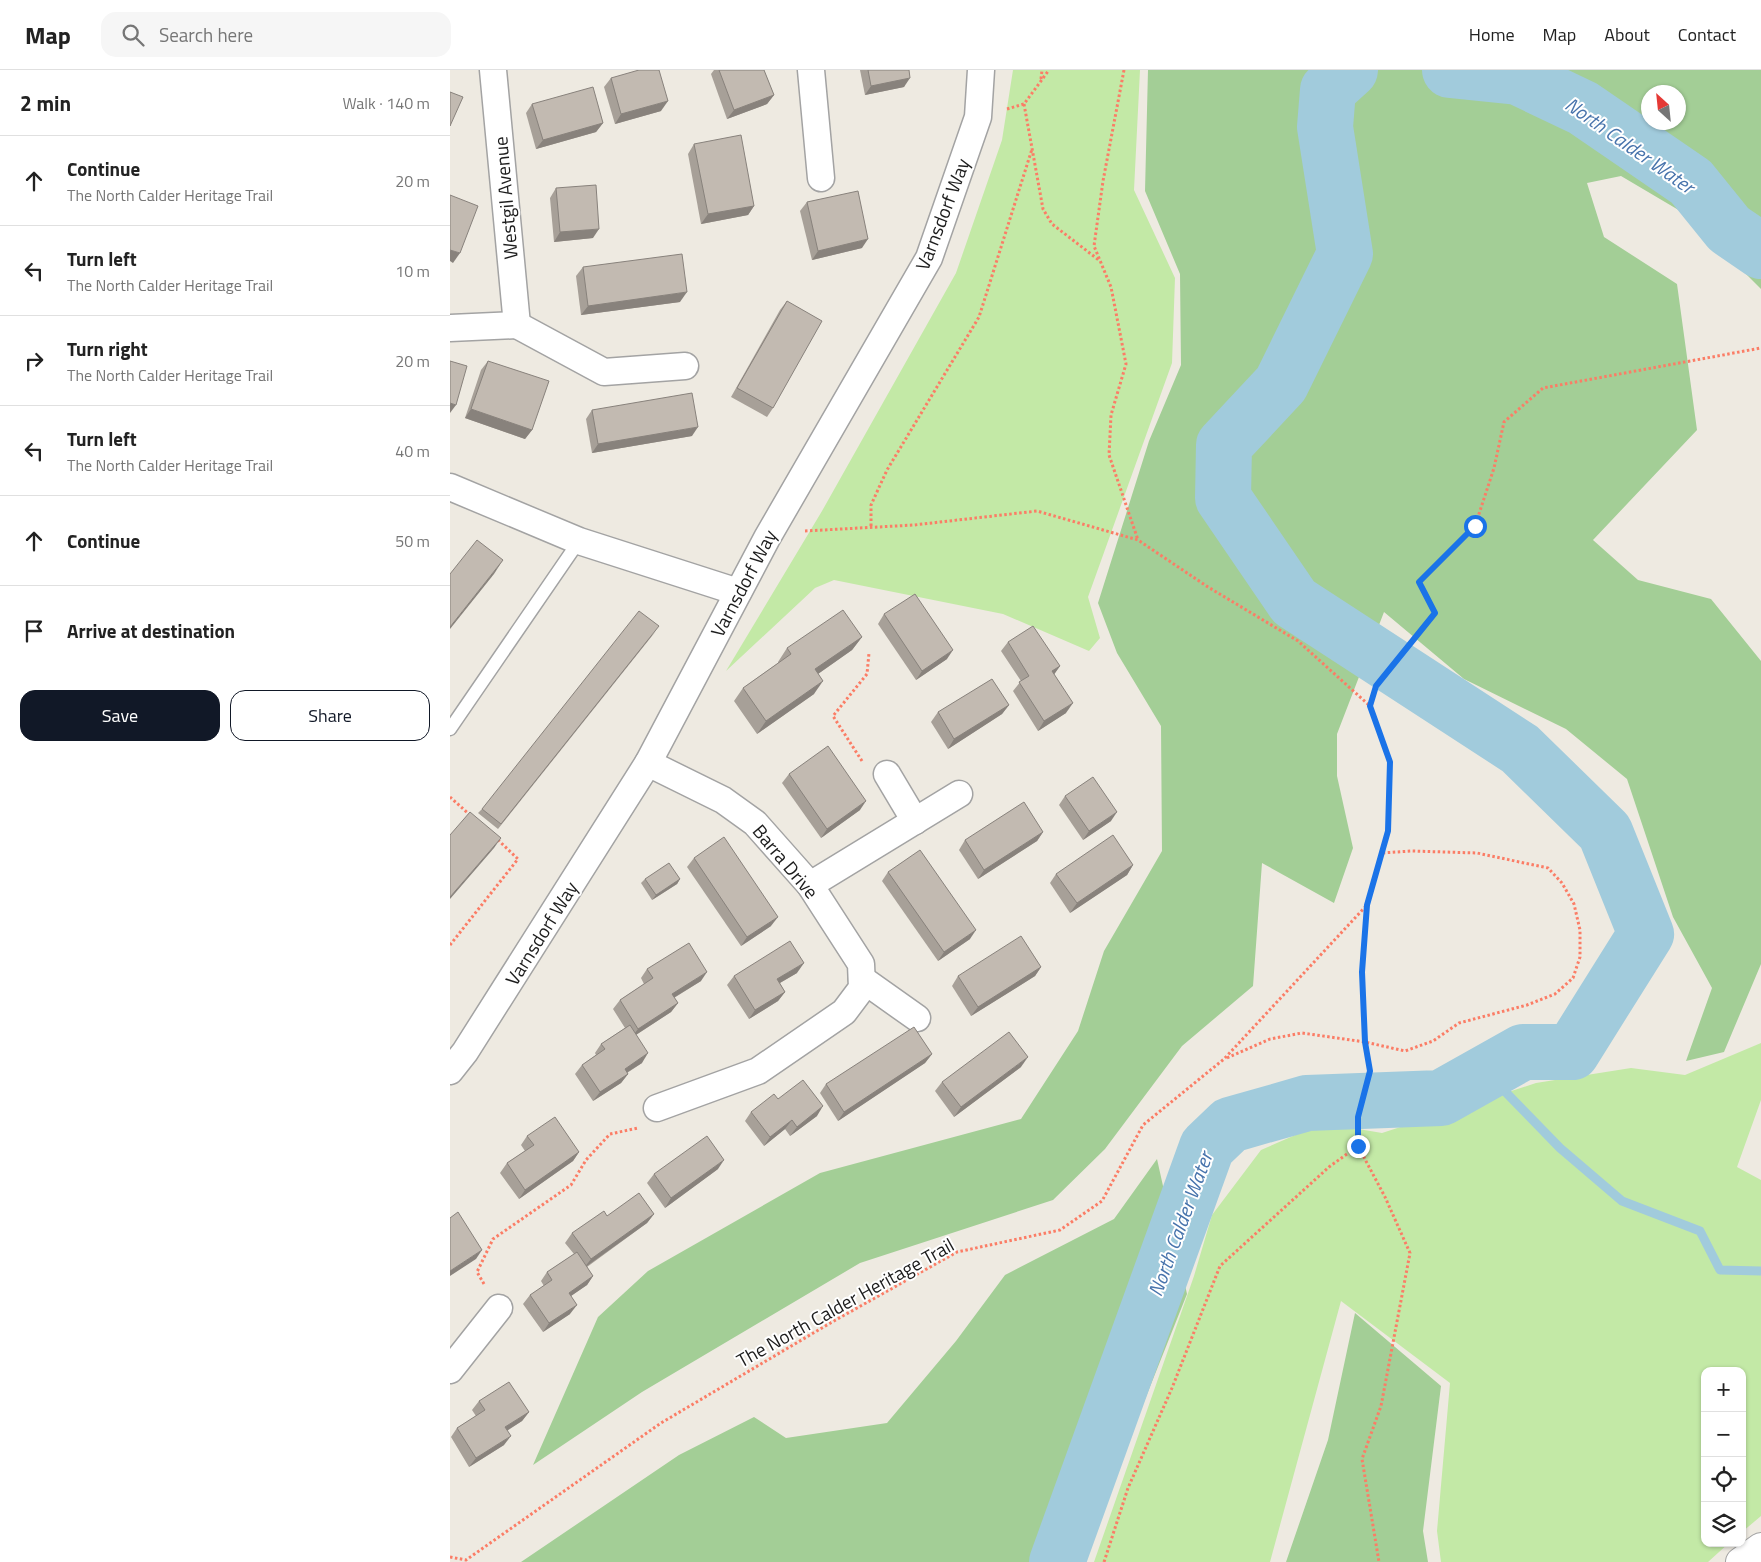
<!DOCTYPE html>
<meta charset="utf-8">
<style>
:root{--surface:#fff;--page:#f6f6f6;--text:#222;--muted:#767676;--line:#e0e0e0;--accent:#111827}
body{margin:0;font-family:"Titillium Web",sans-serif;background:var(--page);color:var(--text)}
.controls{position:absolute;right:15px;bottom:15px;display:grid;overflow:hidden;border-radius:10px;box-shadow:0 1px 4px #0004}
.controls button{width:45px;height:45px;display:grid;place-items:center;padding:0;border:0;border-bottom:1px solid var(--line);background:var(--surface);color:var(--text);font:25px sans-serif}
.compass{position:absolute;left:1191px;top:15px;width:45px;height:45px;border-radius:50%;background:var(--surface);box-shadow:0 1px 4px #0004;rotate:333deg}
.stop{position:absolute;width:15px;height:15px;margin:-11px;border:4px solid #1a73e8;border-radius:50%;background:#fff}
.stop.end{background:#1a73e8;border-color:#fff;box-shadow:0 1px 5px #0008}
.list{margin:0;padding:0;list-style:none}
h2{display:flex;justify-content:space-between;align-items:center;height:65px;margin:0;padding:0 20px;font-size:21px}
h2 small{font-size:16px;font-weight:400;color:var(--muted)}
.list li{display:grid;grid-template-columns:32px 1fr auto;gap:15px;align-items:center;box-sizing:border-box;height:90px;padding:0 20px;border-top:1px solid var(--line)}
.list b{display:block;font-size:19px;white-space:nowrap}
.list p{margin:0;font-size:16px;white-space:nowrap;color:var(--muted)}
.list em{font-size:16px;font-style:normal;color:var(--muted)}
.actions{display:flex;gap:10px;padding:15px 20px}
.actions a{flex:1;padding:11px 0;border:1px solid var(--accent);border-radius:15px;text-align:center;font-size:18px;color:var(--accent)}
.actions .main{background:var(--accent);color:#fff}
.icon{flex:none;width:28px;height:28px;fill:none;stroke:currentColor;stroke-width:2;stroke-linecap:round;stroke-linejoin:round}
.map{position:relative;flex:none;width:1311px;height:1492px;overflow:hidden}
header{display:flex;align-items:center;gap:30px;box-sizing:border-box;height:70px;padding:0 25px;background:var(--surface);border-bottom:1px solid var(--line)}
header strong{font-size:24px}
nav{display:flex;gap:28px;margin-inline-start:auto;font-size:18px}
.search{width:350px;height:45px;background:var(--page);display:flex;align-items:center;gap:12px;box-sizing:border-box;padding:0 18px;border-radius:15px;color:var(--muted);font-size:19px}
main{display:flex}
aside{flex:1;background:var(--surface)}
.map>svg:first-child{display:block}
</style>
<header>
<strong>Map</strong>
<div class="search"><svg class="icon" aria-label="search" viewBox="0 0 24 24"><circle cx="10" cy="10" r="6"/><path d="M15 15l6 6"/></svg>Search here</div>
<nav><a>Home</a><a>Map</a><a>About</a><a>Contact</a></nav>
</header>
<main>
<aside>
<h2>2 min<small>Walk · 140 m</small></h2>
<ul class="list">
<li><svg class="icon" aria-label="ahead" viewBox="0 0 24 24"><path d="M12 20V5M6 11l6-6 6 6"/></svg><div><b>Continue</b><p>The North Calder Heritage Trail</p></div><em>20 m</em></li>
<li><svg class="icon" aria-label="left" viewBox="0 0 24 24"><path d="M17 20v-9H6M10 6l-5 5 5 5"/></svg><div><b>Turn left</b><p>The North Calder Heritage Trail</p></div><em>10 m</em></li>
<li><svg class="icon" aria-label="right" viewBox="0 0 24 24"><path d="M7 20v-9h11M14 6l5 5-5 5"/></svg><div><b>Turn right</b><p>The North Calder Heritage Trail</p></div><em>20 m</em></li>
<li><svg class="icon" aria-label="left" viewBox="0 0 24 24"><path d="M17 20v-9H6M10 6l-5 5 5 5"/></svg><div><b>Turn left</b><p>The North Calder Heritage Trail</p></div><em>40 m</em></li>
<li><svg class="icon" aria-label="ahead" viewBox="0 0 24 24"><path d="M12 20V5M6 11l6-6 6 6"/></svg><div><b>Continue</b></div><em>50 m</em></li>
<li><svg class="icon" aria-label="arrive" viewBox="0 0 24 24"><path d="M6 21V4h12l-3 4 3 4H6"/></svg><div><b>Arrive at destination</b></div></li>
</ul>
<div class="actions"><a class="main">Save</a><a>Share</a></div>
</aside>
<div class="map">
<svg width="1311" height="1492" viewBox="0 0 1311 1492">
<rect width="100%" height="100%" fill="#eeeae1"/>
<g fill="#c3e9a6">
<path d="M 563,0 L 690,0 L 684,120 L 725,208 L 722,293 L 638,527 L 650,568 L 639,581 L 553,544 L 384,510 L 365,518 L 276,601 L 372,441 L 506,203 L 552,70 Z"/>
<path d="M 1311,973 L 1311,1030 L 1287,1097 L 1311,1110 L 1311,1446 L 1292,1462 L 1292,1301 L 1255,1301 L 1255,1473 L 1279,1473 L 1258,1492 L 991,1492 L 987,1461 L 1000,1313 L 891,1231 L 820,1492 L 644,1492 L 744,1206 L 762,1145 L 811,1080 L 873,1053 L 932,1063 L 1086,1013 L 1181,998 L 1235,1005 Z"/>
</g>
<g fill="#a3ce96" fill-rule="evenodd">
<path d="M 698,0 L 1311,0 L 1311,219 L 1237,145 L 1171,106 L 1137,113 L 1154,167 L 1227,214 L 1247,360 L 1143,470 L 1188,510 L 1261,529 L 1311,591 L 1311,894 L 1274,982 L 1236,991 L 1262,918 L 1223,847 L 1177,709 L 1116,659 L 1014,609 L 934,542 L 887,664 L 887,706 L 903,778 L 884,833 L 812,793 L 803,916 L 732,976 L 655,1079 L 603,1130 L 410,1193 L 192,1322 L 83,1395 L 148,1247 L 198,1201 L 370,1103 L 571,1049 L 628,961 L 654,881 L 712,781 L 711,656 L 667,583 L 648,533 L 699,371 L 731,295 L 730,204 L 695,121 ZM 1198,22 L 1228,22 L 1228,52 L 1198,52 Z"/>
<path d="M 707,1089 L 737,1224 L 630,1492 L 71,1492 L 229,1385 L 304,1347 L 336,1368 L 437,1353 L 506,1271 L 555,1205 L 664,1149 Z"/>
<path d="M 905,1243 L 991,1316 L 973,1461 L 978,1492 L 836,1492 L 878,1370 Z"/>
</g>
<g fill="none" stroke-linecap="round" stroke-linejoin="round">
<path stroke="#a1cbdc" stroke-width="9" d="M 1037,1003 L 1110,1078 L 1172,1131 L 1250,1161 L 1270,1200 L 1311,1201"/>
<g stroke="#a1cbdc" stroke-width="56">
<path d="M 1000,0 L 1068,7 L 1133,38 L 1241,112 L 1279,159 L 1311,181"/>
<path d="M 607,1492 L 757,1077 L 780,1055 L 857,1033 L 991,1028 L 1073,982 L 1122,982 L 1196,864 L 1155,762 L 1070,679 L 844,532 L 773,428 L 774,375 L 831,314 L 895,184 L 875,57 L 878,20 L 900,0"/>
</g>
<g stroke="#a3a3a3" stroke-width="15">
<path id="service" d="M 0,659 L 129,471"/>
</g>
<g stroke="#a3a3a3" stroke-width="29">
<g id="minor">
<path d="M 43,0 L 67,255"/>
<path d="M 361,0 L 371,108"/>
<path d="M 67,255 L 154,302 L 235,296"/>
<path d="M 0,258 L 67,255"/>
<path d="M 0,417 L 129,471 L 288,522"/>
<path d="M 198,693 L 273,730 L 305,753 L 360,815 L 411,894 L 412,918 L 394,942 L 308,1001 L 207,1038"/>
<path d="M 437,704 L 465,751"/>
<path d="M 360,815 L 509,724"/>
<path d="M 412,909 L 467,948"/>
<path d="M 0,1001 L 15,982 L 198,693 L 317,468 L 479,188 L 528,47 L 531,0"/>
<path d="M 0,1300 L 49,1238"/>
</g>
</g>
<g stroke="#a3a3a3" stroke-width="30">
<path id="tertiary" d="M 1290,1492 L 1311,1477"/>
</g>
<g stroke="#fb7d66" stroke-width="3" stroke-dasharray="2.5 2.5" stroke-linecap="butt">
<path d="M 674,0 L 653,111 L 644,176 L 661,217 L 676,294 L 661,345 L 659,385 L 688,470"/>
<path d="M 591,9 L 592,0"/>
<path d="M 574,34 L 593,139 L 602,154 L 650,191"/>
<path d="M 557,39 L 574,34 L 599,0"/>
<path d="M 421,456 L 421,435 L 437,400 L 529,247 L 582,79"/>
<path d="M 355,461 L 464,455 L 587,441 L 688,470 L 758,517 L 848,571 L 920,636"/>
<path d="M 412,691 L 383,646 L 417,604 L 419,583"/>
<path d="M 0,727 L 20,745"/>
<path d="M 917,835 L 912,902 L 915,972 L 920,1001 L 908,1047 L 908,1076 L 935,1127 L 960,1183 L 931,1336 L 912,1389 L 929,1492"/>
<path d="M 0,875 L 68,789 L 47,769"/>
<path d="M 777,988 L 820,969 L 852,963 L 915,972 L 955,981 L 983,971 L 1009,953 L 1077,935 L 1105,924 L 1123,908 L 1130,887 L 1130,860 L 1124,834 L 1112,813 L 1098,798 L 1027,783 L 962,781 L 932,783"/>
<path d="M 34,1214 L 27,1202 L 43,1169 L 121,1115 L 136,1090 L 160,1064 L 188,1058"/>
<path d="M 0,1487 L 16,1490 L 211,1353 L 382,1252 L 507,1182 L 610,1160 L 652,1131 L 693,1055 L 774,989 L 917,835 L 938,761 L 940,692 L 920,636 L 926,616 L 985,543 L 969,513 L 1025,456 L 1044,398 L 1054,352 L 1093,318 L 1311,278"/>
<path d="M 654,1492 L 678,1418 L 722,1318 L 770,1196 L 879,1097 L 908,1076"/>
</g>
<use href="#service" stroke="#fff" stroke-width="12"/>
<use href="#minor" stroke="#fff" stroke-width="26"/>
<use href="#tertiary" stroke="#fff" stroke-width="28"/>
</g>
<g fill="#a7a098">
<path d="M 264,0 L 314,0 L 324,25 L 317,34 L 277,49 L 261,4 Z"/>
<path d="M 410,0 L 459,0 L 454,17 L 415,25 Z"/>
<path d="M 161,8 L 211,41 L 165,54 L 154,17 Z"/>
<path d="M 82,34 L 153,53 L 146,62 L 86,79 L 76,43 Z"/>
<path d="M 244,74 L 304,136 L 298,145 L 251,154 L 238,84 Z"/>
<path d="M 106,118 L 143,168 L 104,172 L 100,128 Z"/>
<path d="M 357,132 L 412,178 L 362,190 L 350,141 Z"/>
<path d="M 133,197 L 230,232 L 131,245 L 126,206 Z"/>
<path d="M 337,231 L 323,338 L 317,347 L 281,327 L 330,240 Z"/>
<path d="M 38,291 L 82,360 L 75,369 L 15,348 L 31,300 Z"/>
<path d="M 142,340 L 242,366 L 142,383 L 136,349 Z"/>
<path d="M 434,544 L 497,589 L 466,610 L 428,554 Z"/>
<path d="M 206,561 L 48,759 L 28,743 L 32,739 Z"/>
<path d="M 412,567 L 402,580 L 368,604 L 364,624 L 307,664 L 284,631 L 293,618 L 328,593 L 328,592 L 337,578 Z"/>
<path d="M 558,572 L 610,596 L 604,604 L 616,643 L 588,661 L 563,621 L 571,611 L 551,581 Z"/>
<path d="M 559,635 L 552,644 L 498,679 L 481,652 L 488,642 Z"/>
<path d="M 339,704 L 410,740 L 371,768 L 332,713 Z"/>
<path d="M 615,726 L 661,751 L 633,770 L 609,735 Z"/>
<path d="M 593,762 L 587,771 L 528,809 L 509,780 L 515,770 Z"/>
<path d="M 244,788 L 321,856 L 291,876 L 237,797 Z"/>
<path d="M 683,795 L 677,805 L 620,843 L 600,813 L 606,804 Z"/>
<path d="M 438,802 L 520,869 L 488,891 L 432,811 Z"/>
<path d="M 195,809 L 230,809 L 227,814 L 202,830 L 191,813 Z"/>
<path d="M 591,897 L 585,906 L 521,946 L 502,916 L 508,906 Z"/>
<path d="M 197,899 L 251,911 L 224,928 L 228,933 L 221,942 L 186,965 L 192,993 L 177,1003 L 178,1004 L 171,1013 L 143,1031 L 125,1004 L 132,995 L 146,985 L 145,983 L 151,974 L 175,958 L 163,939 L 170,930 L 194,914 L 191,908 Z"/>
<path d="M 347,903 L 330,913 L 335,922 L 328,931 L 299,949 L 277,915 L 284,906 Z"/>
<path d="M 482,984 L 475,993 L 388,1051 L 370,1023 L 376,1014 Z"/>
<path d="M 571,997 L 504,1047 L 485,1021 L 492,1012 Z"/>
<path d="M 328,1029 L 367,1046 L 340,1066 L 335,1059 L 314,1076 L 295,1051 L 301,1042 Z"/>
<path d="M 77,1066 L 129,1082 L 123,1091 L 69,1129 L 50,1103 L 57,1093 L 75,1081 L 71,1075 Z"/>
<path d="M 268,1099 L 215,1138 L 197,1113 L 204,1104 Z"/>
<path d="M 204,1144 L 197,1153 L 137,1197 L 143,1206 L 137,1215 L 121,1226 L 120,1244 L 93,1262 L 73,1234 L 80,1225 L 94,1216 L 91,1211 L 97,1202 L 124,1184 L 115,1173 L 122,1163 L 157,1146 Z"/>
<path d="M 29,1331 L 79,1342 L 72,1351 L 57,1361 L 54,1375 L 19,1397 L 1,1367 L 7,1358 L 26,1346 L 22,1340 Z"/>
</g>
<g fill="#88827c">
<path d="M 460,8 L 454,17 L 415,25 L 421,16 Z"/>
<path d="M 324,25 L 317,34 L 277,49 L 284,40 Z"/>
<path d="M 218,31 L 211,41 L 165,54 L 171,44 Z"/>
<path d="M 153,53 L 146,62 L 86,79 L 93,70 Z"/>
<path d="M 304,136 L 298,145 L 251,154 L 258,144 Z"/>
<path d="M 149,159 L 143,168 L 104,172 L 110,162 Z"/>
<path d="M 418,169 L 412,178 L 362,190 L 368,181 Z"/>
<path d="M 0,180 L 10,183 L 3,193 L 0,191 Z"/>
<path d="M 237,222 L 230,232 L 131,245 L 138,236 Z"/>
<path d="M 0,333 L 6,335 L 0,343 Z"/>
<path d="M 21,339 L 82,360 L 75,369 L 15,348 Z"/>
<path d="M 248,357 L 242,366 L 142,383 L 148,374 Z"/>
<path d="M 53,490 L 44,504 L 0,559 L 0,557 Z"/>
<path d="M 412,567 L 402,580 L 355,613 L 365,599 Z"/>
<path d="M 503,580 L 497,589 L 466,610 L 472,601 Z"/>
<path d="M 610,596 L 603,606 L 602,601 Z"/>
<path d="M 373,611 L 364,624 L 307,664 L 316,651 Z"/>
<path d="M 623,633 L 616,643 L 588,661 L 594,651 Z"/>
<path d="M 559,635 L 552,644 L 498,679 L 504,669 Z"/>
<path d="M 416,731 L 410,740 L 371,768 L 377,759 Z"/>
<path d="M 667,742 L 661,751 L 633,770 L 639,761 Z"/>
<path d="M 593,762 L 587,771 L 528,809 L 534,800 Z"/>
<path d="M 51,768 L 44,778 L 0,829 L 0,827 Z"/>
<path d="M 683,795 L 677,805 L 620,843 L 627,833 Z"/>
<path d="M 230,809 L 227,814 L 202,830 L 206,825 Z"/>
<path d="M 328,847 L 321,856 L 291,876 L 297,867 Z"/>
<path d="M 526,860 L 520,869 L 488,891 L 494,882 Z"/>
<path d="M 354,893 L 347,903 L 321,918 L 327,909 Z"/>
<path d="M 591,897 L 585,906 L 521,946 L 528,937 Z"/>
<path d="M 257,902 L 251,911 L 215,933 L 222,924 Z"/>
<path d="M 335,922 L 328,931 L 299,949 L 305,940 Z"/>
<path d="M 228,933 L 221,942 L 181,968 L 188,959 Z"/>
<path d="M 198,983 L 192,993 L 168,1008 L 175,999 Z"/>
<path d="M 482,984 L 475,993 L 388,1051 L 394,1042 Z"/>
<path d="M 578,987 L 571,997 L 504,1047 L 511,1037 Z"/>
<path d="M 178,1004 L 171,1013 L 143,1031 L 150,1022 Z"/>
<path d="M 373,1036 L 367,1046 L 340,1066 L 347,1057 Z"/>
<path d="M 342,1050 L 335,1059 L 314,1076 L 320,1067 Z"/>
<path d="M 129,1082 L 123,1091 L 69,1129 L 75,1120 Z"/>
<path d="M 274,1090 L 268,1099 L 215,1138 L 221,1128 Z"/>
<path d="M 204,1144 L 197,1153 L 134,1198 L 141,1189 Z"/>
<path d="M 32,1180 L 26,1189 L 0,1206 L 0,1201 Z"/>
<path d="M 143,1206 L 137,1215 L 112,1232 L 119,1223 Z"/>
<path d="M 127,1235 L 120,1244 L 93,1262 L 99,1253 Z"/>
<path d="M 79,1342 L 72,1351 L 48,1366 L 55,1357 Z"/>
<path d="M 61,1366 L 54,1375 L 19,1397 L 26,1388 Z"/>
</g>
<g fill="#c2bab1" stroke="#88827c">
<path d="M 189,0 L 209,0 L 218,31 L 171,44 L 161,8 Z"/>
<path d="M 269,0 L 314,0 L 324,25 L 284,40 Z"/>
<path d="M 418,0 L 459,0 L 460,8 L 421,16 Z"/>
<path d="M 143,17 L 153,53 L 93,70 L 82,34 Z"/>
<path d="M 0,22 L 13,27 L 0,56 Z"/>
<path d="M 291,65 L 304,136 L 258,144 L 244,74 Z"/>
<path d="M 146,115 L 149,159 L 110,162 L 106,118 Z"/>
<path d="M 408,121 L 418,169 L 368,181 L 357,132 Z"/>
<path d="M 0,125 L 28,136 L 10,183 L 0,180 Z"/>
<path d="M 232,184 L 237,222 L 138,236 L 133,197 Z"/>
<path d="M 337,231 L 372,251 L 323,338 L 287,318 Z"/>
<path d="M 0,291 L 17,296 L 6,335 L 0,333 Z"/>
<path d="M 38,291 L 99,311 L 82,360 L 21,339 Z"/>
<path d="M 242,323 L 248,357 L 148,374 L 142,340 Z"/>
<path d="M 27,470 L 53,490 L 0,557 L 0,504 Z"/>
<path d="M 465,524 L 503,580 L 472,601 L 434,544 Z"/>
<path d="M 393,540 L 412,567 L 365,599 L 373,611 L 316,651 L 293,618 L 341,584 L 337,578 Z"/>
<path d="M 189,541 L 209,556 L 51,754 L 32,739 Z"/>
<path d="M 583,556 L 610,596 L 602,601 L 623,633 L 594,651 L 569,612 L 579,606 L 558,572 Z"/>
<path d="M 542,609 L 559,635 L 504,669 L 488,642 Z"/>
<path d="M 378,676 L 416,731 L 377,759 L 339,704 Z"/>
<path d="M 643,707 L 667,742 L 639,761 L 615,726 Z"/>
<path d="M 574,732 L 593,762 L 534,800 L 515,770 Z"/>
<path d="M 20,742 L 51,768 L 0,827 L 0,765 Z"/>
<path d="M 663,765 L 683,795 L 627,833 L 606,804 Z"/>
<path d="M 274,767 L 328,847 L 297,867 L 244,788 Z"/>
<path d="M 470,780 L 526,860 L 494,882 L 438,802 Z"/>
<path d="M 219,793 L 230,809 L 206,825 L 195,809 Z"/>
<path d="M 571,866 L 591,897 L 528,937 L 508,906 Z"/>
<path d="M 340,871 L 354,893 L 327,909 L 335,922 L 305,940 L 284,906 Z"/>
<path d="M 239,873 L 257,902 L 222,924 L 228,933 L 188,959 L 170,930 L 203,908 L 197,899 Z"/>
<path d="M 180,955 L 198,983 L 175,999 L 178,1004 L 150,1022 L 132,995 L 155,979 L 151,974 Z"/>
<path d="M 464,957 L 482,984 L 394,1042 L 376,1014 Z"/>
<path d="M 559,962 L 578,987 L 511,1037 L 492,1012 Z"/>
<path d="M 353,1010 L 373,1036 L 347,1057 L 342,1050 L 320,1067 L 301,1042 L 324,1024 L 328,1029 Z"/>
<path d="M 105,1047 L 129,1082 L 75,1120 L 57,1093 L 84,1075 L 77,1066 Z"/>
<path d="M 257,1066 L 274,1090 L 221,1128 L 204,1104 Z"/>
<path d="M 189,1123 L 204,1144 L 141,1189 L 122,1163 L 154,1141 L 157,1146 Z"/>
<path d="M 8,1142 L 32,1180 L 0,1201 L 0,1148 Z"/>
<path d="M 127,1182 L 143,1206 L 119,1223 L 127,1235 L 99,1253 L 80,1225 L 102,1210 L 97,1202 Z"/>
<path d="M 59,1312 L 79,1342 L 55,1357 L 61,1366 L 26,1388 L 7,1358 L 35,1340 L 29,1331 Z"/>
</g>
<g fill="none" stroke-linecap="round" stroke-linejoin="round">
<path stroke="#1a73e8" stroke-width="6" d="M 908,1076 L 908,1047 L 920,1001 L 915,972 L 912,902 L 917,835 L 938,761 L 940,692 L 920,636 L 926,616 L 985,543 L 969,512 L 1025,456"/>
</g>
<g text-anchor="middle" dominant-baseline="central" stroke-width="4" stroke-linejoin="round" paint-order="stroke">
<g font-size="19" fill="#1c1c1c" stroke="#fff">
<text transform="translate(55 128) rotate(-95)">Westgil Avenue</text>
<text transform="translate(492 144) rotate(-69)">Varnsdorf Way</text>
<text transform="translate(293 513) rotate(-62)">Varnsdorf Way</text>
<text transform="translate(336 791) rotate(50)">Barra Drive</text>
<text transform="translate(91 863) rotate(-58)">Varnsdorf Way</text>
<text transform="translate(395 1232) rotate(-29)">The North Calder Heritage Trail</text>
</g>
<g font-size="20" font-style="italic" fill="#4874ac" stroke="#fff">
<text transform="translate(1180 75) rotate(35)">North Calder Water</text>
<text transform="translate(730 1154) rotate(-70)">North Calder Water</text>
</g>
</g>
</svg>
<div class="controls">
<button>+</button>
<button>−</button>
<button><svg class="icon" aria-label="locate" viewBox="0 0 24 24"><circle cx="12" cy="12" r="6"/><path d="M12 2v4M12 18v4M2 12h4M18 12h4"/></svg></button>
<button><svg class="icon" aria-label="layers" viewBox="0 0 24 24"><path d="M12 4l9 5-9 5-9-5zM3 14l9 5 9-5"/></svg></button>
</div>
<svg class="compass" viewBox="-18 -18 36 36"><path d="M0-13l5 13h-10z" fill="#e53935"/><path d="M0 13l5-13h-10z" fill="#767676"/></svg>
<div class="stop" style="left:1025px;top:456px"></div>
<div class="stop end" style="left:908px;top:1076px"></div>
</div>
</main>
